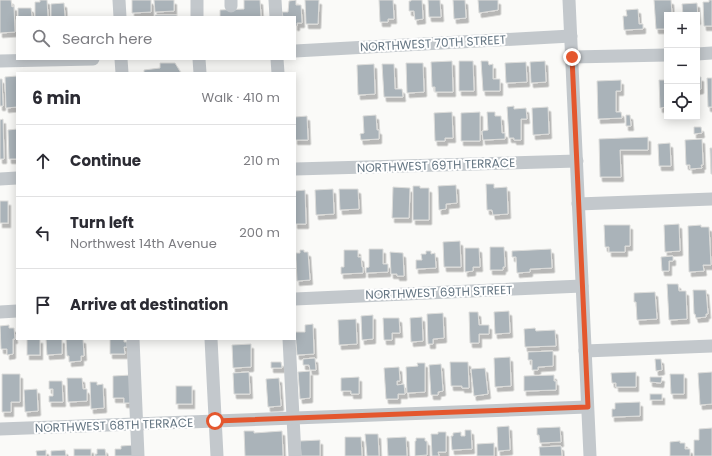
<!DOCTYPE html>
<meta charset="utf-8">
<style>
:root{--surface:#fff;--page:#f2f2f3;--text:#2b2b33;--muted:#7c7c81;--line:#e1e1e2}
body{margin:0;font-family:Poppins,sans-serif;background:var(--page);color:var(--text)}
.controls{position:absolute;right:12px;top:12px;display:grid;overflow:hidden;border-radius:0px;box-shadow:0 2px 10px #0003}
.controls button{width:36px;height:36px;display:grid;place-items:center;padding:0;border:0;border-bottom:1px solid var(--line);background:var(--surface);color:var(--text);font:20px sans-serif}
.stop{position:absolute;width:12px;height:12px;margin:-9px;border:3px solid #e4572e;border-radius:50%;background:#fff}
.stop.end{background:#e4572e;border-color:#fff;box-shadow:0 1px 4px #0008}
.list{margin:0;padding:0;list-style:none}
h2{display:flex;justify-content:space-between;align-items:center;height:52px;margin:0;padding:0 16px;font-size:17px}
h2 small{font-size:13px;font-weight:400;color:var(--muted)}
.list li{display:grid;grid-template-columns:26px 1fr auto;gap:12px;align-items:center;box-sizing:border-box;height:72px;padding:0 16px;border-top:1px solid var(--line)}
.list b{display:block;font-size:15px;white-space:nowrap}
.list p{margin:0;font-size:13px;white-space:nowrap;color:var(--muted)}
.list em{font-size:13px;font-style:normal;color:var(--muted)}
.icon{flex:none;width:22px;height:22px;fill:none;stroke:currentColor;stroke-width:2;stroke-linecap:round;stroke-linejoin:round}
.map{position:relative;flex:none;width:712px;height:456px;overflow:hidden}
.search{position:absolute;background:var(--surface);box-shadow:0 2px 10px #0003;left:16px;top:16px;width:280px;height:44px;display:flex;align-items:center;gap:10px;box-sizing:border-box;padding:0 14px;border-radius:0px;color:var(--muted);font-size:15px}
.panel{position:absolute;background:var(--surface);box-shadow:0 2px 10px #0003;left:16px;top:72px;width:280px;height:268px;border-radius:0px}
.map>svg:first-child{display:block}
</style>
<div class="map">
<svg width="712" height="456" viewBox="0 0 712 456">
<defs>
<filter id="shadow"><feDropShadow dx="2.5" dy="4.5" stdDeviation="0" flood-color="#0004"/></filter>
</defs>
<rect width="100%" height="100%" fill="#fafaf8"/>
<g fill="#aab3b9" stroke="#dcdcda" filter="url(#shadow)">
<path d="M 0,0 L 11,0 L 12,7 L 14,6 L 15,32 L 0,33 Z"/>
<path d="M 40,0 L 47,0 L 48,17 L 35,17 L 35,2 L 40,2 Z"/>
<path d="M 132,0 L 151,0 L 151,12 L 132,13 Z"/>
<path d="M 154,0 L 174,0 L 174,11 L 155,12 Z"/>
<path d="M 244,0 L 260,0 L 261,17 L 220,17 L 220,10 L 244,9 Z"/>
<path d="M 296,0 L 296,5 L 301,5 L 302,23 L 297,23 L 297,26 L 295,26 L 295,17 L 283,17 L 282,12 L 288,12 L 289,1 Z"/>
<path d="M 305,0 L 319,0 L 318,24 L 306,24 Z"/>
<path d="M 379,0 L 393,0 L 394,19 L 388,19 L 388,22 L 380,22 Z"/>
<path d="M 411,0 L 422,0 L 423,19 L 415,20 L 414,11 L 409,11 L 409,1 L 411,1 Z"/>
<path d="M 428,0 L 440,0 L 441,17 L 429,17 Z"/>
<path d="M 453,0 L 465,0 L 466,18 L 454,19 Z"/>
<path d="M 478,0 L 498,0 L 498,10 L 479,13 Z"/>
<path d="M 654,0 L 671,0 L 672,15 L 667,15 L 667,29 L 656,29 Z"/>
<path d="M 709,0 L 712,0 L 712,26 L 704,26 L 703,2 L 709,2 Z"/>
<path d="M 64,3 L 65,17 L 51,17 L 51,4 Z"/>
<path d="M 697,3 L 698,20 L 697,20 L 697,15 L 683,15 L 682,4 Z"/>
<path d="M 18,8 L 31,8 L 32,17 L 18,17 Z"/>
<path d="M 638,9 L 639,24 L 643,24 L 643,29 L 624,30 L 623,16 L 627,16 L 626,10 Z"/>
<rect x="155" y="15" width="22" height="2"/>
<path d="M 452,61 L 453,92 L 435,92 L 435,87 L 432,87 L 431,62 Z"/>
<path d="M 459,61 L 473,61 L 474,91 L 459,91 Z"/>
<path d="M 481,61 L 488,61 L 489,65 L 493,64 L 493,79 L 500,79 L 500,91 L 483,91 Z"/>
<path d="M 545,61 L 546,82 L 531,83 L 530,62 Z"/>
<path d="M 526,62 L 527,82 L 506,83 L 505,63 Z"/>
<path d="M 160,63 L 175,63 L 181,73 L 144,73 L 144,70 L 160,68 Z"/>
<path d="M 406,63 L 423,63 L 424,92 L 407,93 Z"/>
<path d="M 374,64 L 375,94 L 358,95 L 357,65 Z"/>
<path d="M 382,64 L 394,64 L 395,89 L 402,89 L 403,97 L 384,97 Z"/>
<path d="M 17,76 L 17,107 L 6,108 L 5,77 Z"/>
<path d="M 697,77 L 701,77 L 701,89 L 697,90 Z"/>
<path d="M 707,78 L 712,78 L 712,107 L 708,107 Z"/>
<path d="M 0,79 L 2,79 L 3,106 L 0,106 Z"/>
<path d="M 621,80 L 621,91 L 616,91 L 616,112 L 621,112 L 622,118 L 598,119 L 597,81 Z"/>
<path d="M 659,80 L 667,80 L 667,107 L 660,108 Z"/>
<path d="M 514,106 L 514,109 L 526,108 L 527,119 L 521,119 L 521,140 L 514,140 L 514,138 L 509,138 L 507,107 Z"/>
<path d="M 548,107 L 549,134 L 533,135 L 532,108 Z"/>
<path d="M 452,112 L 453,138 L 445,138 L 445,141 L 435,141 L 434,113 Z"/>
<path d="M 480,112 L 480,141 L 461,141 L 461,113 Z"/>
<path d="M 487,112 L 495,112 L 495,116 L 501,116 L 502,133 L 505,133 L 505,139 L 483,140 L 482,131 L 488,130 Z"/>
<path d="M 376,115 L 377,130 L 379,130 L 379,139 L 361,140 L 360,134 L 364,133 L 363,116 Z"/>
<path d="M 626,115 L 630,115 L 631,126 L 626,126 Z"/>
<path d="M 307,116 L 308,140 L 295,140 L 295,117 Z"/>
<path d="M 3,119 L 4,159 L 0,159 L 0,120 Z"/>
<path d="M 694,127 L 701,127 L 702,133 L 694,134 Z"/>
<path d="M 17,129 L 17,159 L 9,159 L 8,130 Z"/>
<path d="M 648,137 L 648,150 L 620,150 L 621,177 L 600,177 L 599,139 Z"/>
<path d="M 702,139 L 703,165 L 701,165 L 702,168 L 690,169 L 690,165 L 686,165 L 685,140 Z"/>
<path d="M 670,143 L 671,166 L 659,166 L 658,144 Z"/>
<path d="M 710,148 L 712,148 L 712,174 L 711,174 Z"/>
<path d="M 486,184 L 494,184 L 494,188 L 507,187 L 508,214 L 493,215 L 492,210 L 487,210 Z"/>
<path d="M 456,185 L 457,203 L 446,204 L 446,209 L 439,210 L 438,186 Z"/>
<path d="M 413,186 L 420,186 L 420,188 L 429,188 L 429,220 L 413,220 Z"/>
<path d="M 393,187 L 410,188 L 409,218 L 392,218 Z"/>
<path d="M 333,189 L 334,214 L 316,215 L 315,190 Z"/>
<path d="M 339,189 L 358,189 L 359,209 L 340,210 Z"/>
<path d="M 305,190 L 306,224 L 295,224 L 295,191 Z"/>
<rect x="0" y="201" width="8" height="22"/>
<path d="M 679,224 L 680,251 L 665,252 L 664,225 Z"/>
<path d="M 604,225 L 630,225 L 630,246 L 625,246 L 625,252 L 609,252 L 609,247 L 605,247 Z"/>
<path d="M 701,225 L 701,227 L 709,227 L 711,265 L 703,265 L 704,271 L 689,272 L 688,226 Z"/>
<path d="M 460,241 L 461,267 L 444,267 L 443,242 Z"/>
<path d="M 490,247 L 504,247 L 505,267 L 503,267 L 503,270 L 490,270 Z"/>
<path d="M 465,248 L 479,248 L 480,267 L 473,267 L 473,271 L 465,272 Z"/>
<path d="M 369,249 L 383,249 L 383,264 L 388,264 L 388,272 L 366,273 L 366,268 L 369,267 Z"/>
<path d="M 551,249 L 552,268 L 530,269 L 530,272 L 517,273 L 516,257 L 512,257 L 512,251 Z"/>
<path d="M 300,250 L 304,250 L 304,252 L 308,252 L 310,280 L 297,281 L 296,259 L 296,253 L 300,253 Z"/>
<path d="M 344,250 L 358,250 L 358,257 L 361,257 L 362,267 L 363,267 L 363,273 L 341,274 L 341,267 L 344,267 Z"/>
<path d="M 426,251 L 431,251 L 431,254 L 435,253 L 436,268 L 416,269 L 416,260 L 422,260 L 421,254 L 426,254 Z"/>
<path d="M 390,252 L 403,253 L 404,276 L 397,276 L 397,274 L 391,274 Z"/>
<path d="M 673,256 L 673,261 L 669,261 L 669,271 L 662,271 L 661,257 Z"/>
<path d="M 667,284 L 678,284 L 679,291 L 686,291 L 687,319 L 669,320 Z"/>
<path d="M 693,290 L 706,290 L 708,314 L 706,314 L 706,317 L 696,318 L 695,314 L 694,314 Z"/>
<path d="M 655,292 L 657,319 L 637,320 L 636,302 L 634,302 L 634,293 Z"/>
<path d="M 509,311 L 510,333 L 495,334 L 494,312 Z"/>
<path d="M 469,312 L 478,312 L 479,325 L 489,325 L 489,334 L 479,334 L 479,343 L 470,343 Z"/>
<path d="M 443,313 L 444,338 L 433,339 L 433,344 L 428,344 L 427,314 Z"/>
<path d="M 373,315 L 373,339 L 362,340 L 361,316 Z"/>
<path d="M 422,317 L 423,341 L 411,342 L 410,318 Z"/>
<path d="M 383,318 L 399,318 L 400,333 L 392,333 L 392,340 L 384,340 Z"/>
<path d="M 356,319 L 357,344 L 339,345 L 338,320 Z"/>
<path d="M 313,324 L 314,354 L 297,355 L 295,332 L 305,332 L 305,325 Z"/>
<path d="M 9,325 L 9,328 L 14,328 L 15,339 L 13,339 L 13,354 L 7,355 L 7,349 L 1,349 L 0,326 Z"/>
<path d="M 535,328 L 536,331 L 555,330 L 556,346 L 525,347 L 524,329 Z"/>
<rect x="27" y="339" width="13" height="16"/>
<path d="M 46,339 L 62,339 L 62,354 L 47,355 Z"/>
<path d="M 66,339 L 83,339 L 84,356 L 81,356 L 81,361 L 69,362 L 69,356 L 67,356 Z"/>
<path d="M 110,339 L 124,339 L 124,342 L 127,342 L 127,347 L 124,347 L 125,354 L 110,354 Z"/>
<path d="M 251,344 L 251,367 L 233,368 L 232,345 Z"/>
<path d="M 553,351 L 553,366 L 538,367 L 538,370 L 532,370 L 532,360 L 528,360 L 528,352 Z"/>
<path d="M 510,357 L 511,386 L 495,387 L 494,358 Z"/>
<path d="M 315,358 L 316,370 L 310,370 L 309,365 L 303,365 L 303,359 Z"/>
<path d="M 655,359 L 661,359 L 662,370 L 656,371 Z"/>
<path d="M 271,362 L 281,362 L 282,368 L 271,368 Z"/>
<path d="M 450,362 L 468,362 L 469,388 L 462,388 L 462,386 L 451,386 Z"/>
<path d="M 417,363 L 425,363 L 425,392 L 407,393 L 406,367 L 418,366 Z"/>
<path d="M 441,364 L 443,391 L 438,392 L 438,395 L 431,395 L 429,365 Z"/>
<path d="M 399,367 L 400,381 L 397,381 L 397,385 L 404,384 L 405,394 L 398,394 L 398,399 L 386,399 L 384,368 Z"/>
<path d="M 485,368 L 488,394 L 474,396 L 471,369 Z"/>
<path d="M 310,371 L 310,398 L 300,399 L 298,372 Z"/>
<path d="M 249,372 L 250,394 L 234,394 L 233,373 Z"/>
<path d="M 636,372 L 636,387 L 616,387 L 616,383 L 612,383 L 611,373 Z"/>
<path d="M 712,372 L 712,404 L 700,405 L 698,373 Z"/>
<path d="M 2,374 L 20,374 L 20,402 L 11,402 L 11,412 L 2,412 Z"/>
<path d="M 670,374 L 684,374 L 684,394 L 671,394 Z"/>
<path d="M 131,375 L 131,403 L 124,403 L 124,398 L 113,398 L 113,376 Z"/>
<path d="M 554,375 L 554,381 L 556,381 L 556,390 L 524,391 L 524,376 Z"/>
<path d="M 359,377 L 359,394 L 351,394 L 351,391 L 341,391 L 341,378 Z"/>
<path d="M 650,377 L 662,377 L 661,383 L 650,382 Z"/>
<path d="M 67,378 L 82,378 L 83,389 L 87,389 L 87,401 L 68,402 Z"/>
<path d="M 279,378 L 281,406 L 268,407 L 266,379 Z"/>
<path d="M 49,381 L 62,381 L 63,402 L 49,402 L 49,396 L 53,396 L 53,389 L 49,389 Z"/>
<path d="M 90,382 L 97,382 L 97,385 L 103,384 L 104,408 L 91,409 Z"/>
<rect x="176" y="386" width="16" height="18"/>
<path d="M 37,389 L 38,411 L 25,412 L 24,390 Z"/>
<rect x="650" y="394" width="12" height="6"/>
<path d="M 640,402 L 640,416 L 612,417 L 612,409 L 615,409 L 615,403 Z"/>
<path d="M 509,426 L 510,450 L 498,451 L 497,427 Z"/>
<path d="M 560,427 L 561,442 L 540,443 L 539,435 L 537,435 L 537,428 Z"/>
<path d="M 712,428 L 712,456 L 694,456 L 694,440 L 699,440 L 699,429 Z"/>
<path d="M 465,430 L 471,430 L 472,449 L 452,450 L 451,436 L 453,436 L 453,433 L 461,432 L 461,436 L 465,436 Z"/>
<path d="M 244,431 L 254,431 L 254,433 L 282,431 L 283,456 L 245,456 Z"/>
<path d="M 438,432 L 446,432 L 446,452 L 438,452 L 439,456 L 432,456 L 431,434 L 438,434 Z"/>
<path d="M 365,434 L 378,434 L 379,456 L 367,456 Z"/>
<path d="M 345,437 L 361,437 L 362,456 L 345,456 Z"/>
<path d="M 406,437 L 407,456 L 388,456 L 387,438 Z"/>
<path d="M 416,438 L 425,438 L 425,441 L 427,441 L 427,455 L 415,456 L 415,441 L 416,441 Z"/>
<path d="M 320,440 L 320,456 L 301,456 L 300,441 Z"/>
<path d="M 680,441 L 680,443 L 685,443 L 685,449 L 690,449 L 690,456 L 670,456 L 670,442 Z"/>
<path d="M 494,443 L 494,456 L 477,456 L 477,444 Z"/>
<path d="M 135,445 L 135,456 L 115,456 L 115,449 L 121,449 L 121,446 Z"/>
<path d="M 561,446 L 562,456 L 540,456 L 539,447 Z"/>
<rect x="74" y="449" width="17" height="7"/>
<path d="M 97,449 L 105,449 L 106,456 L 95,456 L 95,454 L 97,454 Z"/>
<path d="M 46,450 L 46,456 L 37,456 L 36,451 Z"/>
<path d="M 65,450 L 66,456 L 51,456 L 51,451 Z"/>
</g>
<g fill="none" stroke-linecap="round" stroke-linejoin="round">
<g stroke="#c3c8cc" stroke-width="13">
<path d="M 119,0 L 120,17"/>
<path d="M 197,0 L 197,17"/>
<path d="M 231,0 L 231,6"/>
<path d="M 275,0 L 276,17"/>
<path d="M 569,0 L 590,456"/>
<path d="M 295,51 L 571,36"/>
<path d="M 697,54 L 712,53"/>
<path d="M 572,57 L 667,55"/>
<path d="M 121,59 L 122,73"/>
<path d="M 199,59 L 200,73"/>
<path d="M 277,59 L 278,73"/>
<path d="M 0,61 L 93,59"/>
<path d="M 295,169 L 577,161"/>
<path d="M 0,179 L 17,178"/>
<path d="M 578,204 L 712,199"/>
<path d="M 295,299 L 582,286"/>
<path d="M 0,312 L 17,311"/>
<path d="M 133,339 L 138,456"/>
<path d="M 211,339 L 217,456"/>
<path d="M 289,339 L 295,456"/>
<path d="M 585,351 L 712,346"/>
<path d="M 0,429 L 587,407"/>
</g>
</g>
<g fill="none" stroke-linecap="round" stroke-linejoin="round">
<path stroke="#e4572e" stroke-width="5" d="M 215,421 L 588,407 L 572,57"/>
</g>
<g text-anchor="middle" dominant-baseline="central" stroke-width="4" stroke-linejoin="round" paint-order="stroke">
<g font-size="12" fill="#657683" stroke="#fff">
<text transform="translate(433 43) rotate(-3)">NORTHWEST 70TH STREET</text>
<text transform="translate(436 165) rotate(-2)">NORTHWEST 69TH TERRACE</text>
<text transform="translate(439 292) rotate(-2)">NORTHWEST 69TH STREET</text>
<text transform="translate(114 425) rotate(-2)">NORTHWEST 68TH TERRACE</text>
</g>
</g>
</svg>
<div class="controls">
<button>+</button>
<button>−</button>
<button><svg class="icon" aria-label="locate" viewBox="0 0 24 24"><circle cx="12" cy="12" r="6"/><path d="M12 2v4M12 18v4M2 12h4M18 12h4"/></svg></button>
</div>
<div class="stop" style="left:215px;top:421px"></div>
<div class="stop end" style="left:572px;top:57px"></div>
<div class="search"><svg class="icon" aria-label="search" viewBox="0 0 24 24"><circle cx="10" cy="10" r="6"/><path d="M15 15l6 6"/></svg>Search here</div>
<section class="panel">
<h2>6 min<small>Walk · 410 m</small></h2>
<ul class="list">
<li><svg class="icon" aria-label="ahead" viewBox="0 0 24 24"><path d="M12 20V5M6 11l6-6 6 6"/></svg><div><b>Continue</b></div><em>210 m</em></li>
<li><svg class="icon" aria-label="left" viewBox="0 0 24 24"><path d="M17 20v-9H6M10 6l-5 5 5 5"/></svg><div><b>Turn left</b><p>Northwest 14th Avenue</p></div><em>200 m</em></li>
<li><svg class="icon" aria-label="arrive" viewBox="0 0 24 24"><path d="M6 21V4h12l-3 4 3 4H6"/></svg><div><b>Arrive at destination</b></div></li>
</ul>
</section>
</div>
